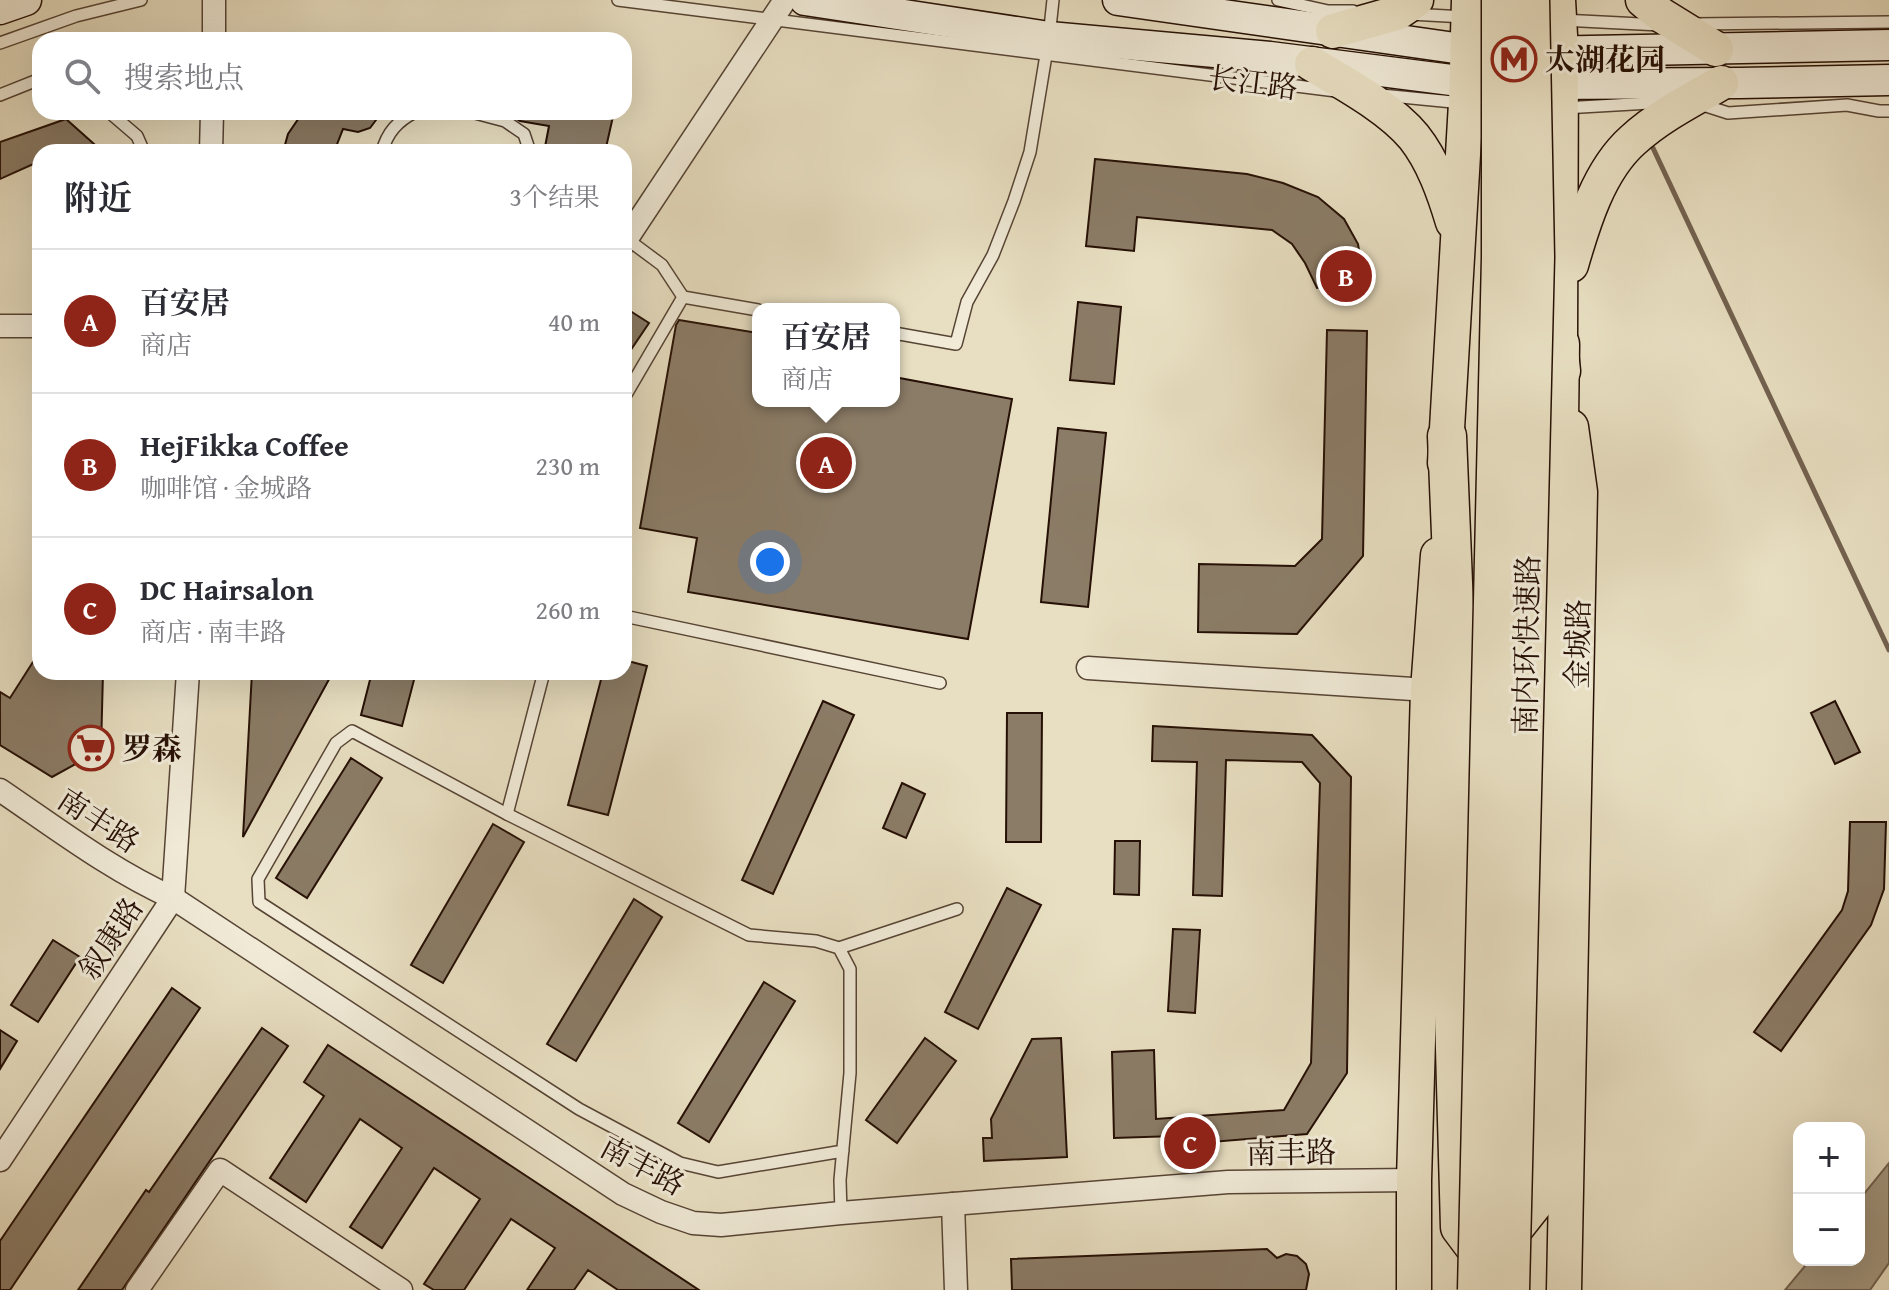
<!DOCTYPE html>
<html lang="zh">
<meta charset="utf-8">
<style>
:root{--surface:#fff;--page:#f7f7f7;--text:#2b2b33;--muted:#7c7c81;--line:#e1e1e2;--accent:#8f2418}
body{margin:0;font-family:"Gentium Book Plus","Noto Serif SC",serif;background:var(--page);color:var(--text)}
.controls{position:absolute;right:24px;bottom:24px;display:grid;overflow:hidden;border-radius:16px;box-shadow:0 8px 32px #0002}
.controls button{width:72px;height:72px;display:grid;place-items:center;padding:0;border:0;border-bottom:2px solid var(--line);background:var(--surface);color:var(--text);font:40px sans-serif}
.you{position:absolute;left:770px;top:562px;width:28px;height:28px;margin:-20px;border:6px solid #fff;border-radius:50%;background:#1a73e8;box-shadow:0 0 0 12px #1a73e833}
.badge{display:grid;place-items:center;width:52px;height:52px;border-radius:50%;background:var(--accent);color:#fff;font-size:26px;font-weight:700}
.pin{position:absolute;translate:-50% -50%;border:4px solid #fff;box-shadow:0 2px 8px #0006}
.popup{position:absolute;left:752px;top:303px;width:148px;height:104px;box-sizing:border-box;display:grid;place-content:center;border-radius:16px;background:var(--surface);filter:drop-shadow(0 2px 6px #0005);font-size:26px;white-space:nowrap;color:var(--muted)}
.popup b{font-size:30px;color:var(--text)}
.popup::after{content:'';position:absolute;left:50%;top:100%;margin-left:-16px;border:16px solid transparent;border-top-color:var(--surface)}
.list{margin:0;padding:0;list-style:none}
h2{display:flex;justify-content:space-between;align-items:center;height:104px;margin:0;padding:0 32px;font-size:34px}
h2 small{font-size:26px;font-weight:400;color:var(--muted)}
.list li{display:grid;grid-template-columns:52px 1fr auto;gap:24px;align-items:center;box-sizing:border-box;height:144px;padding:0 32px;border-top:2px solid var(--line)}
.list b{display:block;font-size:30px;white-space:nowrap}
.list p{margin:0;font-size:26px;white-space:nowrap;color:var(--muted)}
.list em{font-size:26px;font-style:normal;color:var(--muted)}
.icon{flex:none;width:44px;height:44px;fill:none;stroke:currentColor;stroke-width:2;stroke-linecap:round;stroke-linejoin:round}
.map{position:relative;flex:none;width:1889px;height:1290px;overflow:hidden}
.search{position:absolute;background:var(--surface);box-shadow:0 8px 32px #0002;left:32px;top:32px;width:600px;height:88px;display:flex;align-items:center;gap:20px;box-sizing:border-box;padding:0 28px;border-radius:24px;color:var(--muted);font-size:30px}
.panel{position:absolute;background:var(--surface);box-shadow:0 8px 32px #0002;left:32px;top:144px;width:600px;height:536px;border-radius:24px}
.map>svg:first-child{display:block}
</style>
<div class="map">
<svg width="1889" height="1290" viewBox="0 0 1889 1290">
<rect width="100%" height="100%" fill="#e8dfc2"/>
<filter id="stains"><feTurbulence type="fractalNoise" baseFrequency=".0025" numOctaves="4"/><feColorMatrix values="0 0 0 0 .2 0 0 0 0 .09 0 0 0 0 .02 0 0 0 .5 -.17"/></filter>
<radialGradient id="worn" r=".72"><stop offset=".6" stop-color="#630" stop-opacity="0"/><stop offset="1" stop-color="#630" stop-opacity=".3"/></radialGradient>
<path fill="#a69982" stroke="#736250" stroke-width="2" d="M 1889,1163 L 1889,1263 L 1870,1290 L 1785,1290 L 1810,1260 L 1859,1260 L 1859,1200 Z"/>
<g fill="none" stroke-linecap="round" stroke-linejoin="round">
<path stroke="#736250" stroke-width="5" d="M 1653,148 L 1889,650"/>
</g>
<g fill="#8b7c67" stroke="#261005" stroke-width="2">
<path d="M 303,112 L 382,112 L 370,128 L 358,132 L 343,129 L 334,152 L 283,152 L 288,134 Z"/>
<path d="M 513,112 L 614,112 L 605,152 L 544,152 L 549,126 L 520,121 L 512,116 Z"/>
<path d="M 66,119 L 103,152 L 40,152 L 40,161 L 0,179 L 0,142 Z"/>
<path d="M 1095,159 L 1247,174 L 1283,183 L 1318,197 L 1344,219 L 1358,244 L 1364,281 L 1317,288 L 1305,263 L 1292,244 L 1272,230 L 1137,217 L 1134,251 L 1086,246 Z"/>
<path d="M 1078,302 L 1121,307 L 1114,384 L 1070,380 Z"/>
<path d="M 624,307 L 649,323 L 624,360 Z"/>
<path d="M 679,320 L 758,333 L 758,401 L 894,401 L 894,377 L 1012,399 L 968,639 L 688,592 L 697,538 L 640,528 L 676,325 Z"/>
<path d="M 1327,330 L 1367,331 L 1363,556 L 1297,634 L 1198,632 L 1199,564 L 1295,566 L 1322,539 Z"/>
<path d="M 1058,428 L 1106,433 L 1088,607 L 1041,602 Z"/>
<path d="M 40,651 L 40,672 L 103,672 L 101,750 L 52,777 L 0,745 L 0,692 L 10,698 Z"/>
<path d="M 624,660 L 647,666 L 608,815 L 568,805 L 603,672 L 624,672 Z"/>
<path d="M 252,672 L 333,672 L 243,837 Z"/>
<path d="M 372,672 L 416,672 L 402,726 L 361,715 Z"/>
<path d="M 823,701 L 854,715 L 773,894 L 742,880 Z"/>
<path d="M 1835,701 L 1860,752 L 1835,764 L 1811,713 Z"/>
<path d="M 1007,713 L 1042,713 L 1041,842 L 1006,842 Z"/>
<path d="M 1153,726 L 1312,735 L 1351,777 L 1347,1073 L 1307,1134 L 1175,1145 L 1175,1136 L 1114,1138 L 1112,1052 L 1154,1050 L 1156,1119 L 1284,1110 L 1311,1063 L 1320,783 L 1302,762 L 1226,760 L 1222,896 L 1193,895 L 1197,762 L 1152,761 Z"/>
<path d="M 351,758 L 382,778 L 307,898 L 276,878 Z"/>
<path d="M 902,783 L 925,794 L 906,838 L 883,828 Z"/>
<path d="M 1850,822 L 1886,822 L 1884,889 L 1871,925 L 1781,1051 L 1754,1032 L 1842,910 L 1848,891 Z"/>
<path d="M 493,824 L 524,842 L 443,983 L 411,965 Z"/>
<path d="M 1115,841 L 1140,841 L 1139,895 L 1114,894 Z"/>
<path d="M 1007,888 L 1041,905 L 978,1029 L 945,1012 Z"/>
<path d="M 634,899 L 662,917 L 576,1061 L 547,1044 Z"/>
<path d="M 1173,929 L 1200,930 L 1195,1013 L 1168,1011 Z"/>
<path d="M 53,940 L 80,957 L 38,1022 L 11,1005 Z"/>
<path d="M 764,982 L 795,1001 L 709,1142 L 678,1123 Z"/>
<path d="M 172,988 L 200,1008 L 10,1290 L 0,1290 L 0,1241 Z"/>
<path d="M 262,1028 L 288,1046 L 122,1290 L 78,1290 L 146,1190 L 149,1192 Z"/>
<path d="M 0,1030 L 17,1041 L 0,1069 Z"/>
<path d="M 925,1038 L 956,1061 L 897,1143 L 866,1120 Z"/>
<path d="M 1061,1038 L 1067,1157 L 984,1161 L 983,1138 L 992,1138 L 991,1119 L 1032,1039 Z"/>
<path d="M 328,1045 L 699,1290 L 618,1290 L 588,1270 L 574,1290 L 527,1290 L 555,1248 L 511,1219 L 464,1290 L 434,1290 L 424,1284 L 480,1199 L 434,1168 L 382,1248 L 350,1227 L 402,1148 L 360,1119 L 306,1202 L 270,1178 L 324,1096 L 304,1082 Z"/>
<path d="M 1267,1249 L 1277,1258 L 1286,1254 L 1297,1256 L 1306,1264 L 1309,1274 L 1306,1290 L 1012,1290 L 1011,1259 Z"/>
</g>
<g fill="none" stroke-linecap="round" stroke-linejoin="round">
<g stroke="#564434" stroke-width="14">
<g id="lane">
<path d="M 618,0 L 1336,91"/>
<path d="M 1278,0 L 1328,11 L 1353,11"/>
<path d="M 1410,14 L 1465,17"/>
<path d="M 1562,20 L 1660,25"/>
<path d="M 1694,24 L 1889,22"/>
<path d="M 0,43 L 76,16 L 141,0"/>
<path d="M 0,95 L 40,79"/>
<path d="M 1381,95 L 1463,103"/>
<path d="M 1700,104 L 1728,113 L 1847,105 L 1879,111 L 1889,111"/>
<path d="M 1564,108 L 1667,102"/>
<path d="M 109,112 L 137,136 L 144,152"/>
<path d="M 471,112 L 505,121 L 524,134 L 529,149 L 528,152"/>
<path d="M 382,152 C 387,132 398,121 415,112"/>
<path d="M 683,297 L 758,310"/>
<path d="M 894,333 L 956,344 L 967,302 L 993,255 L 1014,201 L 1030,152 L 1049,37 L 1053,0"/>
<path d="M 624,398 L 683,297 L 662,265 L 627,239"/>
<path d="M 624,616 L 940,683"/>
<path d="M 507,814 L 544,672"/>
<path d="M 839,948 L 957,909"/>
<path d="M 841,1213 L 840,1180 L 850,1073 L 850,969 L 839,948 L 816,941 L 749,935 L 507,814 L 352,731 L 336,743 L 258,879 L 259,902 L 579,1109 L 680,1163 L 718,1172 L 843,1151"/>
</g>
</g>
<g stroke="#564434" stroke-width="25">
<g id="street">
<path d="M 214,40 L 214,0"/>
<path d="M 211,152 L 212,112"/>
<path d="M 624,243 L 785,0"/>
<path d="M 0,326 L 40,326"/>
<path d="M 1088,668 L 1428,690"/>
<path d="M 0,790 C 56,828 111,870 173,898 L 623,1194 L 661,1212 L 693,1223 L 721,1225 L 841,1213 L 1228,1182 L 1414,1180"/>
<path d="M 0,1160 L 173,898 L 188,672"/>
<path d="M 953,1204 L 956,1290"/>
<path d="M 137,1290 L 220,1170 L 401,1290"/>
</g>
</g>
<g stroke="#261005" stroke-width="33">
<g id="secondary">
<path d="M 805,0 L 1049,37 L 1270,57 L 1467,82 L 1489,83"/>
<path d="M 1118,0 L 1469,50 L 1491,51"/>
<path d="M 0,9 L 26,0"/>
<path d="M 1539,52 L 1889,45"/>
<path d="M 1537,84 L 1740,83 L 1889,80"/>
</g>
</g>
<g stroke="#261005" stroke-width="37">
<g id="primary">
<path d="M 1558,0 L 1561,53 L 1560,344 L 1563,371"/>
<path d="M 1643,0 L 1661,15 L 1716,49"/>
<path d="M 1333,31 L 1397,13 L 1416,0"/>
<path d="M 1312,64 C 1344,83 1390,108 1414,137 C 1433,161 1444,192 1453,222"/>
<path d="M 1571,265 C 1583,223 1599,170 1633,140 C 1658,117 1691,100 1721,83"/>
<path d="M 1445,463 L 1466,103 L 1469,0"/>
<path d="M 1414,1290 L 1414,1180 L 1428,690 L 1438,555"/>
<path d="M 1564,1290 L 1580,492 L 1571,427"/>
</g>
</g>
<g stroke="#261005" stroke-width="41">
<g id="highway">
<path d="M 1447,436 L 1456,656 L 1454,1013 L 1460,1227 L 1478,1251"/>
<path d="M 1513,1229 L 1540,1195 L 1558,498 L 1560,344"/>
</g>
</g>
<use href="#lane" stroke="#f0ead7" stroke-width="11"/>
<use href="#street" stroke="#f0ead7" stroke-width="22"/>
<use href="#secondary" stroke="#f0ead7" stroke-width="30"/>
<use href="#primary" stroke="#e8dfc2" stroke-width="34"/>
<use href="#highway" stroke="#e8dfc2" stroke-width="38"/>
<g stroke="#261005" stroke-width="41" stroke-linecap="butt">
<g id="highway-bridge">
<path d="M 1477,1290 L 1501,257 L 1501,0"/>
<path d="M 1510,1290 L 1535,257 L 1530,0"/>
</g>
</g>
<use href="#highway-bridge" stroke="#e8dfc2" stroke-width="38"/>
</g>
<defs>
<g id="metro-ring" transform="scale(2.3)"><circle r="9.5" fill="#f0ead7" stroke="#8f2418" stroke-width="1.5"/><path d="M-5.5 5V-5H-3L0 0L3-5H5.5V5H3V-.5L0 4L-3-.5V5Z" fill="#8f2418"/></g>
<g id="supermarket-ring" transform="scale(2.3)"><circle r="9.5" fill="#f0ead7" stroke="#8f2418" stroke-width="1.5"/><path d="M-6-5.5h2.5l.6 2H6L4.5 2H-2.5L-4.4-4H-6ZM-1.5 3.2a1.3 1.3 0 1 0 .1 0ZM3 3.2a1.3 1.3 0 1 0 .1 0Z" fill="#8f2418"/></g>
</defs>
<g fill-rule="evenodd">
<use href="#metro-ring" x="1514" y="59"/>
<use href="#supermarket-ring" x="91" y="748"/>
</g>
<g text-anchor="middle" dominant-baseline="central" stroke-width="6" stroke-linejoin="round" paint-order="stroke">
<g font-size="30" font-weight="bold" fill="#261005" stroke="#f0ead7" text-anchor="start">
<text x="1545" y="59">太湖花园</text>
<text x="122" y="748">罗森</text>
</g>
<g font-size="30" fill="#261005" stroke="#f0ead7">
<text transform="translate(1253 82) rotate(7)">长江路</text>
<text transform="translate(1577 644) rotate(-89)">金城路</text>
<text transform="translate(1526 645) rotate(-89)">南内环快速路</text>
<text transform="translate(99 820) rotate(33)">南丰路</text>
<text transform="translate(110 938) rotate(-57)">叙康路</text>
<text transform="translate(1291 1152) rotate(-1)">南丰路</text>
<text transform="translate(643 1165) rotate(28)">南丰路</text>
</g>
</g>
<rect width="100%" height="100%" filter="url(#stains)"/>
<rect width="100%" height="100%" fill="url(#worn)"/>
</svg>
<div class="controls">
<button>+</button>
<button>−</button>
</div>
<div class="you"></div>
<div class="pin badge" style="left:826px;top:463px">A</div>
<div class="popup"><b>百安居</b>商店</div>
<div class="pin badge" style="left:1346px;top:276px">B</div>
<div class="pin badge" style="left:1190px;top:1143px">C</div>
<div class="search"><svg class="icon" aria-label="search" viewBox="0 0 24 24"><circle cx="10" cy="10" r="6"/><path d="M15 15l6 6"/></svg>搜索地点</div>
<section class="panel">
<h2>附近<small>3个结果</small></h2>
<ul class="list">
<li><span class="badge">A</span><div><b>百安居</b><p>商店</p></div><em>40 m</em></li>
<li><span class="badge">B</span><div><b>HejFikka Coffee</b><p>咖啡馆 · 金城路</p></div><em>230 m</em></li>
<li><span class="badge">C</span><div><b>DC Hairsalon</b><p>商店 · 南丰路</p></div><em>260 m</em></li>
</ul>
</section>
</div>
